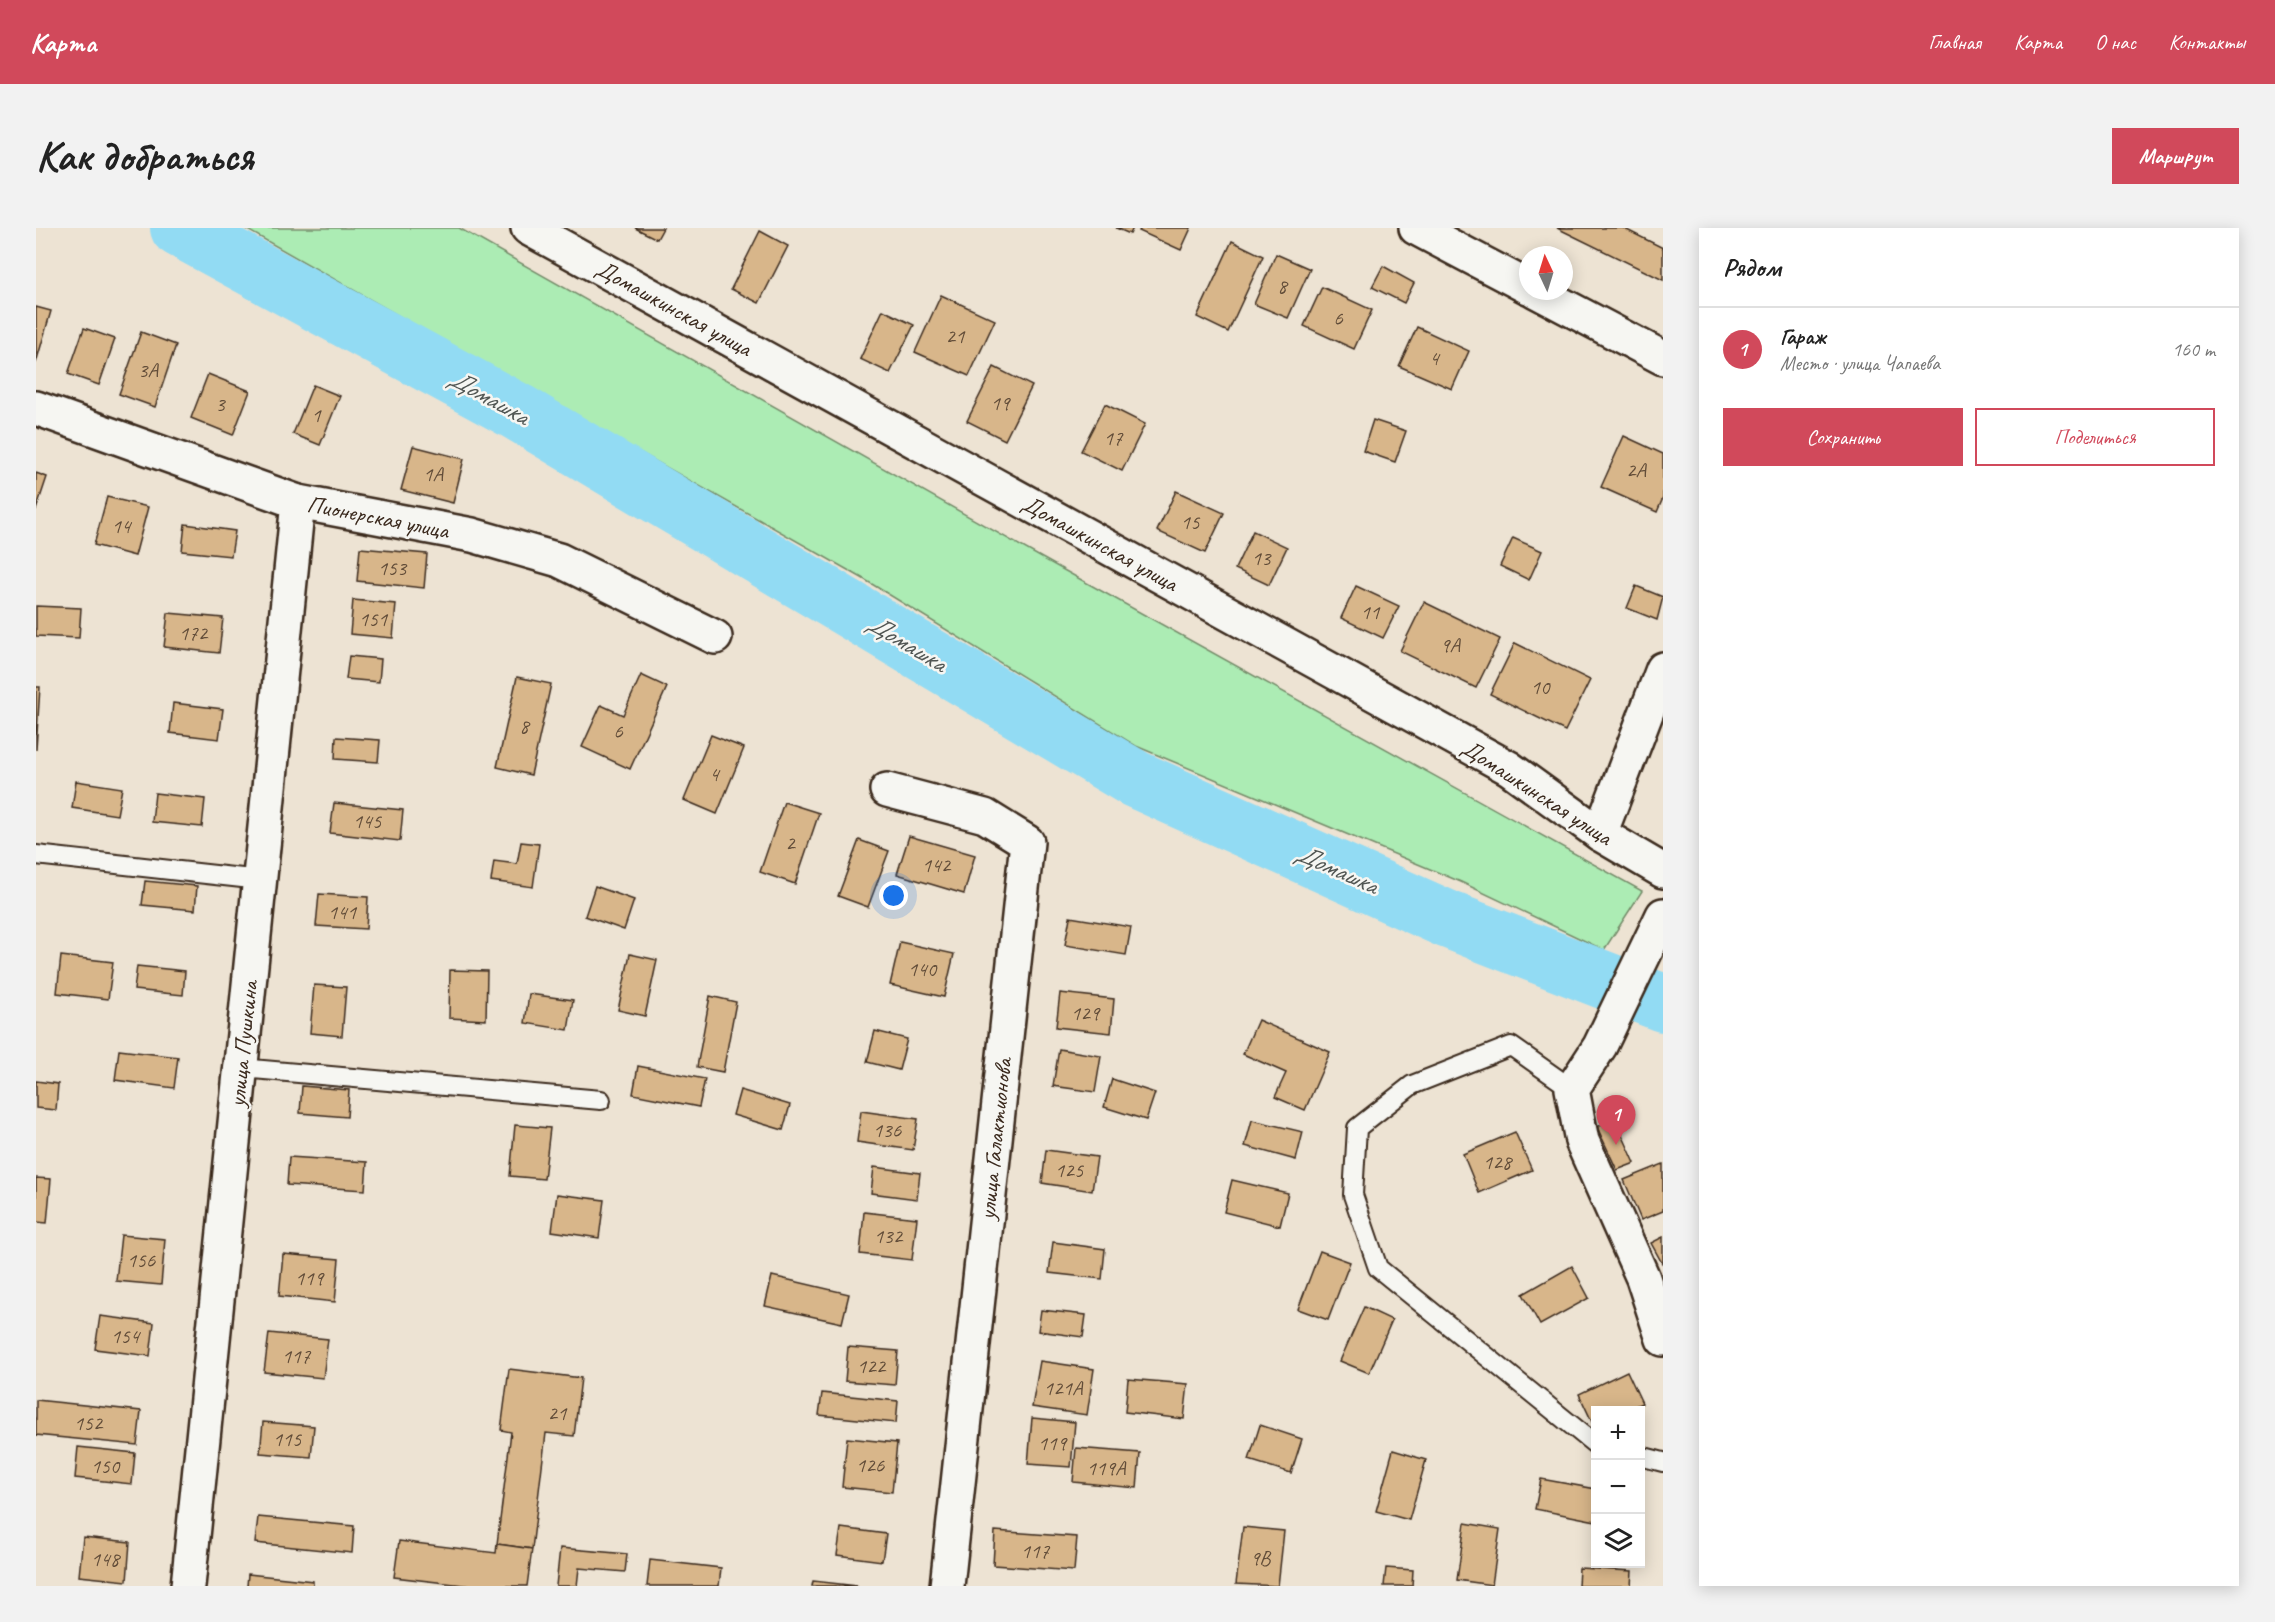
<!DOCTYPE html>
<html lang="ru">
<meta charset="utf-8">
<style>
:root{--surface:#fff;--page:#f2f2f2;--text:#222;--muted:#767676;--line:#e0e0e0;--accent:#d1495b}
body{margin:0;font-family:Caveat,sans-serif;background:var(--page);color:var(--text)}
.controls{position:absolute;right:18px;bottom:18px;display:grid;overflow:hidden;border-radius:0px;box-shadow:0 3px 15px #0003}
.controls button{width:54px;height:54px;display:grid;place-items:center;padding:0;border:0;border-bottom:2px solid var(--line);background:var(--surface);color:var(--text);font:30px sans-serif}
.compass{position:absolute;left:1483px;top:18px;width:54px;height:54px;border-radius:50%;background:var(--surface);box-shadow:0 3px 15px #0003;rotate:356deg}
.you{position:absolute;left:858px;top:668px;width:21px;height:21px;margin:-15px;border:4px solid #fff;border-radius:50%;background:#1a73e8;box-shadow:0 0 0 9px #1a73e833}
.badge{display:grid;place-items:center;width:39px;height:39px;border-radius:50%;background:var(--accent);color:#fff;font-size:20px;font-weight:700}
.pin{position:absolute;translate:-50% -50px;filter:drop-shadow(0 2px 3px #0008)}
.pin::after{content:'';position:absolute;top:32px;width:21px;height:18px;background:inherit;clip-path:polygon(0 0,100% 0,50% 100%)}
.list{margin:0;padding:0;list-style:none}
h2{display:flex;justify-content:space-between;align-items:center;height:78px;margin:0;padding:0 24px;font-size:26px}
h2 small{font-size:20px;font-weight:400;color:var(--muted)}
.list li{display:grid;grid-template-columns:39px 1fr auto;gap:18px;align-items:center;box-sizing:border-box;height:84px;padding:0 24px;border-top:2px solid var(--line)}
.list b{display:block;font-size:22px;white-space:nowrap}
.list p{margin:0;font-size:20px;white-space:nowrap;color:var(--muted)}
.list em{font-size:20px;font-style:normal;color:var(--muted)}
.actions{display:flex;gap:12px;padding:18px 24px}
.actions a{flex:1;padding:14px 0;border:2px solid var(--accent);border-radius:0px;text-align:center;font-size:21px;color:var(--accent)}
.actions .main{background:var(--accent);color:#fff}
.icon{flex:none;width:33px;height:33px;fill:none;stroke:currentColor;stroke-width:2;stroke-linecap:round;stroke-linejoin:round}
.map{position:relative;flex:none;width:1627px;height:1358px;overflow:hidden;border-radius:0px}
header{display:flex;align-items:center;gap:36px;box-sizing:border-box;height:84px;padding:0 30px;background:var(--accent);color:#fff}
header strong{font-size:28px}
nav{display:flex;gap:33px;margin-inline-start:auto;font-size:21px}
.intro{display:flex;align-items:center;justify-content:space-between;box-sizing:border-box;height:144px;padding:0 36px}
h1{margin:0;font-size:42px}
.button{padding:15px 27px;border-radius:0px;background:var(--accent);color:#fff;font-size:21px;font-weight:700}
main{display:flex;gap:36px;padding:0 36px}
aside{flex:1;background:var(--surface);border-radius:0px;box-shadow:0 3px 15px #0003}
.map>svg:first-child{display:block}
</style>
<header>
<strong>Карта</strong>
<nav><a>Главная</a><a>Карта</a><a>О нас</a><a>Контакты</a></nav>
</header>
<div class="intro"><h1>Как добраться</h1><a class="button">Маршрут</a></div>
<main>
<div class="map">
<svg width="1627" height="1358" viewBox="0 0 1627 1358">
<rect width="100%" height="100%" fill="#ede3d3"/>
<filter id="ink" filterUnits="userSpaceOnUse"><feTurbulence type="fractalNoise" baseFrequency=".0167" numOctaves="2"/><feDisplacementMap in="SourceGraphic" scale="12" xChannelSelector="R" yChannelSelector="G"/><feConvolveMatrix kernelMatrix="1 2 1 2 8 2 1 2 1" color-interpolation-filters="sRGB"/></filter>
<g filter="url(#ink)">
<path fill="#acecb4" stroke="#748b69" stroke-width="1.5" d="M 208,0 L 423,0 L 1006,330 L 1606,663 L 1568,722 L 1425,654 L 1100,518 L 826,350 Z"/>
<g fill="none" stroke-linecap="round" stroke-linejoin="round">
<path stroke="#92dbf3" stroke-width="58" d="M 143,0 L 482,184 L 1099,551 L 1413,692 L 1627,775"/>
</g>
<g fill="#d8b68a" stroke="#3b2a1e" stroke-width="1.5">
<path d="M 599,0 L 627,0 L 621,11 Z"/>
<path d="M 1080,0 L 1097,0 L 1094,6 Z"/>
<path d="M 1105,0 L 1155,0 L 1145,22 L 1103,3 Z"/>
<path d="M 1521,0 L 1587,0 L 1627,20 L 1627,52 Z"/>
<path d="M 724,3 L 752,18 L 723,75 L 695,61 Z"/>
<path d="M 1196,13 L 1227,28 L 1192,104 L 1161,89 Z"/>
<path d="M 1240,26 L 1274,41 L 1252,90 L 1218,76 Z"/>
<path d="M 1347,38 L 1378,55 L 1368,75 L 1336,59 Z"/>
<path d="M 1286,59 L 1336,82 L 1318,121 L 1268,98 Z"/>
<path d="M 905,67 L 959,92 L 933,148 L 879,124 Z"/>
<path d="M 0,79 L 15,83 L 0,135 Z"/>
<path d="M 847,82 L 878,97 L 854,145 L 824,131 Z"/>
<path d="M 1381,99 L 1433,123 L 1416,161 L 1363,138 Z"/>
<path d="M 48,100 L 79,111 L 63,157 L 32,146 Z"/>
<path d="M 105,104 L 140,117 L 119,179 L 83,166 Z"/>
<path d="M 958,139 L 996,158 L 969,212 L 931,193 Z"/>
<path d="M 172,146 L 214,163 L 197,207 L 155,190 Z"/>
<path d="M 277,157 L 304,168 L 284,217 L 257,206 Z"/>
<path d="M 1069,176 L 1109,196 L 1086,243 L 1045,223 Z"/>
<path d="M 1337,192 L 1370,203 L 1359,234 L 1327,223 Z"/>
<path d="M 1588,208 L 1627,226 L 1627,270 L 1621,284 L 1565,259 Z"/>
<path d="M 377,218 L 428,231 L 417,275 L 365,262 Z"/>
<path d="M 0,245 L 11,249 L 0,282 Z"/>
<path d="M 1140,263 L 1188,285 L 1169,325 L 1121,303 Z"/>
<path d="M 71,269 L 112,279 L 99,328 L 58,317 Z"/>
<path d="M 149,296 L 199,303 L 195,328 L 146,323 Z"/>
<path d="M 1217,303 L 1251,319 L 1233,357 L 1199,341 Z"/>
<path d="M 1477,310 L 1506,323 L 1493,352 L 1464,338 Z"/>
<path d="M 324,320 L 391,326 L 388,360 L 321,353 Z"/>
<path d="M 1320,358 L 1363,378 L 1347,410 L 1305,390 Z"/>
<path d="M 1600,358 L 1627,369 L 1621,392 L 1591,380 Z"/>
<path d="M 317,372 L 360,376 L 357,410 L 314,406 Z"/>
<path d="M 1388,374 L 1464,411 L 1440,460 L 1364,423 Z"/>
<path d="M 0,378 L 45,380 L 43,410 L 0,408 Z"/>
<path d="M 132,385 L 187,390 L 183,425 L 128,419 Z"/>
<path d="M 1479,415 L 1554,452 L 1529,503 L 1454,466 Z"/>
<path d="M 313,428 L 345,431 L 343,454 L 310,451 Z"/>
<path d="M 605,447 L 631,459 L 594,541 L 546,519 L 565,477 L 587,487 Z"/>
<path d="M 481,449 L 515,456 L 495,547 L 461,539 Z"/>
<path d="M 0,459 L 4,459 L 0,522 Z"/>
<path d="M 137,475 L 187,481 L 183,511 L 134,505 Z"/>
<path d="M 675,507 L 708,520 L 681,586 L 648,572 Z"/>
<path d="M 300,509 L 344,512 L 342,534 L 299,531 Z"/>
<path d="M 40,553 L 86,560 L 81,587 L 36,580 Z"/>
<path d="M 119,565 L 169,571 L 166,599 L 116,594 Z"/>
<path d="M 748,574 L 783,585 L 759,656 L 724,644 Z"/>
<path d="M 298,575 L 367,582 L 364,613 L 294,605 Z"/>
<path d="M 873,608 L 939,627 L 928,666 L 861,646 Z"/>
<path d="M 823,612 L 853,623 L 832,679 L 802,668 Z"/>
<path d="M 485,614 L 503,616 L 497,659 L 455,653 L 458,633 L 481,636 Z"/>
<path d="M 109,653 L 161,658 L 159,682 L 106,677 Z"/>
<path d="M 559,658 L 598,672 L 588,702 L 549,688 Z"/>
<path d="M 283,666 L 332,669 L 330,701 L 280,698 Z"/>
<path d="M 1034,689 L 1095,699 L 1090,727 L 1029,717 Z"/>
<path d="M 864,714 L 918,726 L 908,769 L 854,757 Z"/>
<path d="M 594,726 L 621,732 L 609,788 L 582,782 Z"/>
<path d="M 25,728 L 77,734 L 72,771 L 21,765 Z"/>
<path d="M 101,738 L 149,743 L 147,767 L 98,762 Z"/>
<path d="M 414,742 L 451,743 L 450,792 L 413,790 Z"/>
<path d="M 278,757 L 310,759 L 306,808 L 274,805 Z"/>
<path d="M 1024,765 L 1078,771 L 1075,805 L 1020,799 Z"/>
<path d="M 493,766 L 537,772 L 532,802 L 489,795 Z"/>
<path d="M 674,768 L 700,774 L 687,844 L 661,839 Z"/>
<path d="M 1222,792 L 1294,824 L 1269,882 L 1239,869 L 1250,845 L 1207,826 Z"/>
<path d="M 839,803 L 871,811 L 863,842 L 831,834 Z"/>
<path d="M 1023,821 L 1065,828 L 1059,864 L 1017,858 Z"/>
<path d="M 83,822 L 142,829 L 138,860 L 79,852 Z"/>
<path d="M 602,838 L 669,851 L 663,879 L 597,866 Z"/>
<path d="M 1076,851 L 1119,865 L 1110,892 L 1068,879 Z"/>
<path d="M 0,853 L 22,856 L 20,882 L 0,880 Z"/>
<path d="M 266,858 L 313,862 L 311,889 L 264,885 Z"/>
<path d="M 704,862 L 754,877 L 747,902 L 697,887 Z"/>
<path d="M 825,883 L 882,891 L 877,922 L 821,914 Z"/>
<path d="M 1579,891 L 1599,935 L 1581,942 L 1561,899 Z"/>
<path d="M 1216,892 L 1267,904 L 1260,932 L 1209,918 Z"/>
<path d="M 479,897 L 514,900 L 508,951 L 474,948 Z"/>
<path d="M 1479,904 L 1496,942 L 1443,965 L 1427,926 Z"/>
<path d="M 1010,922 L 1061,929 L 1056,963 L 1006,955 Z"/>
<path d="M 253,929 L 331,934 L 329,962 L 251,957 Z"/>
<path d="M 1627,936 L 1627,983 L 1605,992 L 1588,952 Z"/>
<path d="M 838,939 L 884,945 L 881,971 L 835,965 Z"/>
<path d="M 0,950 L 15,951 L 11,995 L 0,994 Z"/>
<path d="M 1196,952 L 1252,965 L 1244,998 L 1188,984 Z"/>
<path d="M 521,966 L 568,972 L 563,1010 L 516,1003 Z"/>
<path d="M 828,984 L 881,990 L 876,1032 L 824,1026 Z"/>
<path d="M 85,1007 L 129,1011 L 125,1057 L 80,1053 Z"/>
<path d="M 1627,1009 L 1627,1034 L 1626,1035 L 1615,1015 Z"/>
<path d="M 1017,1014 L 1069,1021 L 1066,1051 L 1013,1045 Z"/>
<path d="M 1284,1023 L 1314,1034 L 1292,1092 L 1262,1081 Z"/>
<path d="M 247,1026 L 303,1031 L 299,1074 L 243,1068 Z"/>
<path d="M 1536,1038 L 1553,1070 L 1504,1097 L 1487,1066 Z"/>
<path d="M 736,1048 L 813,1066 L 806,1095 L 729,1078 Z"/>
<path d="M 1328,1079 L 1356,1092 L 1333,1145 L 1304,1133 Z"/>
<path d="M 1005,1082 L 1050,1087 L 1047,1109 L 1002,1103 Z"/>
<path d="M 64,1088 L 118,1095 L 114,1128 L 59,1121 Z"/>
<path d="M 233,1105 L 292,1111 L 287,1150 L 228,1144 Z"/>
<path d="M 812,1119 L 862,1123 L 859,1157 L 809,1153 Z"/>
<path d="M 1004,1133 L 1058,1141 L 1051,1187 L 996,1179 Z"/>
<path d="M 473,1141 L 545,1150 L 538,1208 L 510,1205 L 496,1321 L 461,1316 L 475,1204 L 465,1202 Z"/>
<path d="M 1591,1143 L 1606,1175 L 1590,1182 L 1560,1182 L 1558,1198 L 1543,1166 Z"/>
<path d="M 1092,1151 L 1152,1156 L 1148,1191 L 1089,1184 Z"/>
<path d="M 786,1165 L 862,1173 L 860,1195 L 783,1187 Z"/>
<path d="M 0,1172 L 105,1183 L 101,1217 L 0,1207 Z"/>
<path d="M 996,1190 L 1039,1194 L 1035,1239 L 992,1236 Z"/>
<path d="M 227,1194 L 278,1198 L 275,1229 L 224,1225 Z"/>
<path d="M 1224,1197 L 1266,1211 L 1255,1245 L 1213,1232 Z"/>
<path d="M 811,1210 L 861,1215 L 856,1264 L 806,1259 Z"/>
<path d="M 42,1219 L 99,1225 L 96,1256 L 39,1250 Z"/>
<path d="M 1040,1220 L 1104,1225 L 1101,1260 L 1037,1254 Z"/>
<path d="M 1357,1222 L 1390,1232 L 1373,1292 L 1340,1283 Z"/>
<path d="M 1505,1251 L 1560,1261 L 1560,1293 L 1499,1281 Z"/>
<path d="M 222,1289 L 318,1298 L 316,1325 L 219,1315 Z"/>
<path d="M 1429,1295 L 1464,1301 L 1456,1357 L 1421,1352 Z"/>
<path d="M 1207,1299 L 1248,1303 L 1242,1358 L 1200,1356 Z"/>
<path d="M 805,1300 L 850,1306 L 846,1333 L 801,1327 Z"/>
<path d="M 959,1303 L 1041,1309 L 1038,1343 L 957,1337 Z"/>
<path d="M 47,1309 L 94,1314 L 91,1353 L 43,1348 Z"/>
<path d="M 363,1313 L 460,1325 L 461,1316 L 496,1321 L 491,1358 L 436,1358 L 358,1349 Z"/>
<path d="M 524,1320 L 591,1326 L 589,1344 L 543,1340 L 541,1358 L 520,1358 Z"/>
<path d="M 614,1332 L 685,1340 L 683,1358 L 611,1358 Z"/>
<path d="M 1350,1340 L 1377,1342 L 1376,1358 L 1348,1358 Z"/>
<path d="M 1543,1340 L 1596,1343 L 1595,1358 L 1542,1358 Z"/>
<path d="M 212,1346 L 277,1353 L 277,1358 L 211,1358 Z"/>
<path d="M 777,1353 L 822,1358 L 776,1358 Z"/>
</g>
<g fill="none" stroke-linecap="round" stroke-linejoin="round">
<g stroke="#3b2a1e" stroke-width="22">
<g id="service">
<path d="M 0,627 L 224,652"/>
<path d="M 205,840 L 565,872"/>
<path d="M 1536,861 L 1475,818 L 1376,857 L 1321,900 L 1317,967 L 1342,1040 L 1560,1217"/>
<path d="M 1604,1228 L 1627,1234"/>
</g>
</g>
<g stroke="#3b2a1e" stroke-width="38">
<g id="minor">
<path d="M 492,0 L 1473,540 L 1564,606 L 1627,643"/>
<path d="M 1380,0 L 1492,59"/>
<path d="M 1500,63 L 1627,130"/>
<path d="M 0,180 L 262,274 L 436,307 L 523,332 L 679,409"/>
<path d="M 851,562 L 949,588 L 991,614 L 911,1358"/>
<path d="M 1564,606 L 1627,441"/>
<path d="M 1627,687 L 1564,818 L 1536,861 L 1546,913 L 1607,1050 L 1627,1111"/>
<path d="M 152,1358 L 262,274"/>
</g>
</g>
<use href="#service" stroke="#f6f6f2" stroke-width="18"/>
<use href="#minor" stroke="#f6f6f2" stroke-width="33"/>
</g>
</g>
<g text-anchor="middle" dominant-baseline="central" stroke-width="5" stroke-linejoin="round" paint-order="stroke">
<g font-size="21" fill="#624d39">
<text x="1246" y="58">8</text>
<text x="1302" y="90">6</text>
<text x="919" y="108">21</text>
<text x="1398" y="130">4</text>
<text x="112" y="142">3А</text>
<text x="964" y="175">19</text>
<text x="184" y="176">3</text>
<text x="280" y="187">1</text>
<text x="1077" y="210">17</text>
<text x="1600" y="242">2А</text>
<text x="397" y="246">1А</text>
<text x="1154" y="294">15</text>
<text x="85" y="298">14</text>
<text x="1225" y="330">13</text>
<text x="356" y="340">153</text>
<text x="1334" y="384">11</text>
<text x="337" y="391">151</text>
<text x="157" y="405">172</text>
<text x="1414" y="417">9А</text>
<text x="1504" y="459">10</text>
<text x="488" y="498">8</text>
<text x="582" y="503">6</text>
<text x="678" y="546">4</text>
<text x="331" y="593">145</text>
<text x="754" y="615">2</text>
<text x="900" y="637">142</text>
<text x="306" y="684">141</text>
<text x="886" y="741">140</text>
<text x="1049" y="785">129</text>
<text x="851" y="902">136</text>
<text x="1461" y="934">128</text>
<text x="1033" y="942">125</text>
<text x="852" y="1008">132</text>
<text x="105" y="1032">156</text>
<text x="273" y="1050">119</text>
<text x="89" y="1108">154</text>
<text x="260" y="1128">117</text>
<text x="835" y="1138">122</text>
<text x="1027" y="1160">121А</text>
<text x="521" y="1185">21</text>
<text x="52" y="1195">152</text>
<text x="251" y="1211">115</text>
<text x="1016" y="1215">119</text>
<text x="834" y="1237">126</text>
<text x="69" y="1238">150</text>
<text x="1070" y="1240">119А</text>
<text x="999" y="1323">117</text>
<text x="1224" y="1330">9В</text>
<text x="69" y="1331">148</text>
</g>
<g font-size="24" fill="#3b2a1e" stroke="#f6f6f2">
<text transform="translate(638 80) rotate(29)">Домашкинская улица</text>
<text transform="translate(342 289) rotate(11)">Пионерская улица</text>
<text transform="translate(1064 315) rotate(29)">Домашкинская улица</text>
<text transform="translate(1501 564) rotate(33)">Домашкинская улица</text>
<text transform="translate(207 816) rotate(-84)">улица Пушкина</text>
<text transform="translate(959 911) rotate(-84)">улица Галактионова</text>
</g>
<g font-size="26" font-style="italic" fill="#515653" stroke="#f6f6f2">
<text transform="translate(453 169) rotate(29)">Домашка</text>
<text transform="translate(871 415) rotate(31)">Домашка</text>
<text transform="translate(1301 641) rotate(24)">Домашка</text>
</g>
</g>
</svg>
<div class="controls">
<button>+</button>
<button>−</button>
<button><svg class="icon" aria-label="layers" viewBox="0 0 24 24"><path d="M12 4l9 5-9 5-9-5zM3 14l9 5 9-5"/></svg></button>
</div>
<svg class="compass" viewBox="-18 -18 36 36"><path d="M0-13l5 13h-10z" fill="#e53935"/><path d="M0 13l5-13h-10z" fill="#767676"/></svg>
<div class="you"></div>
<div class="pin badge" style="left:1580px;top:917px">1</div>
</div>
<aside>
<h2>Рядом<small></small></h2>
<ul class="list">
<li><span class="badge">1</span><div><b>Гараж</b><p>Место · улица Чапаева</p></div><em>160 m</em></li>
</ul>
<div class="actions"><a class="main">Сохранить</a><a>Поделиться</a></div>
</aside>
</main>
